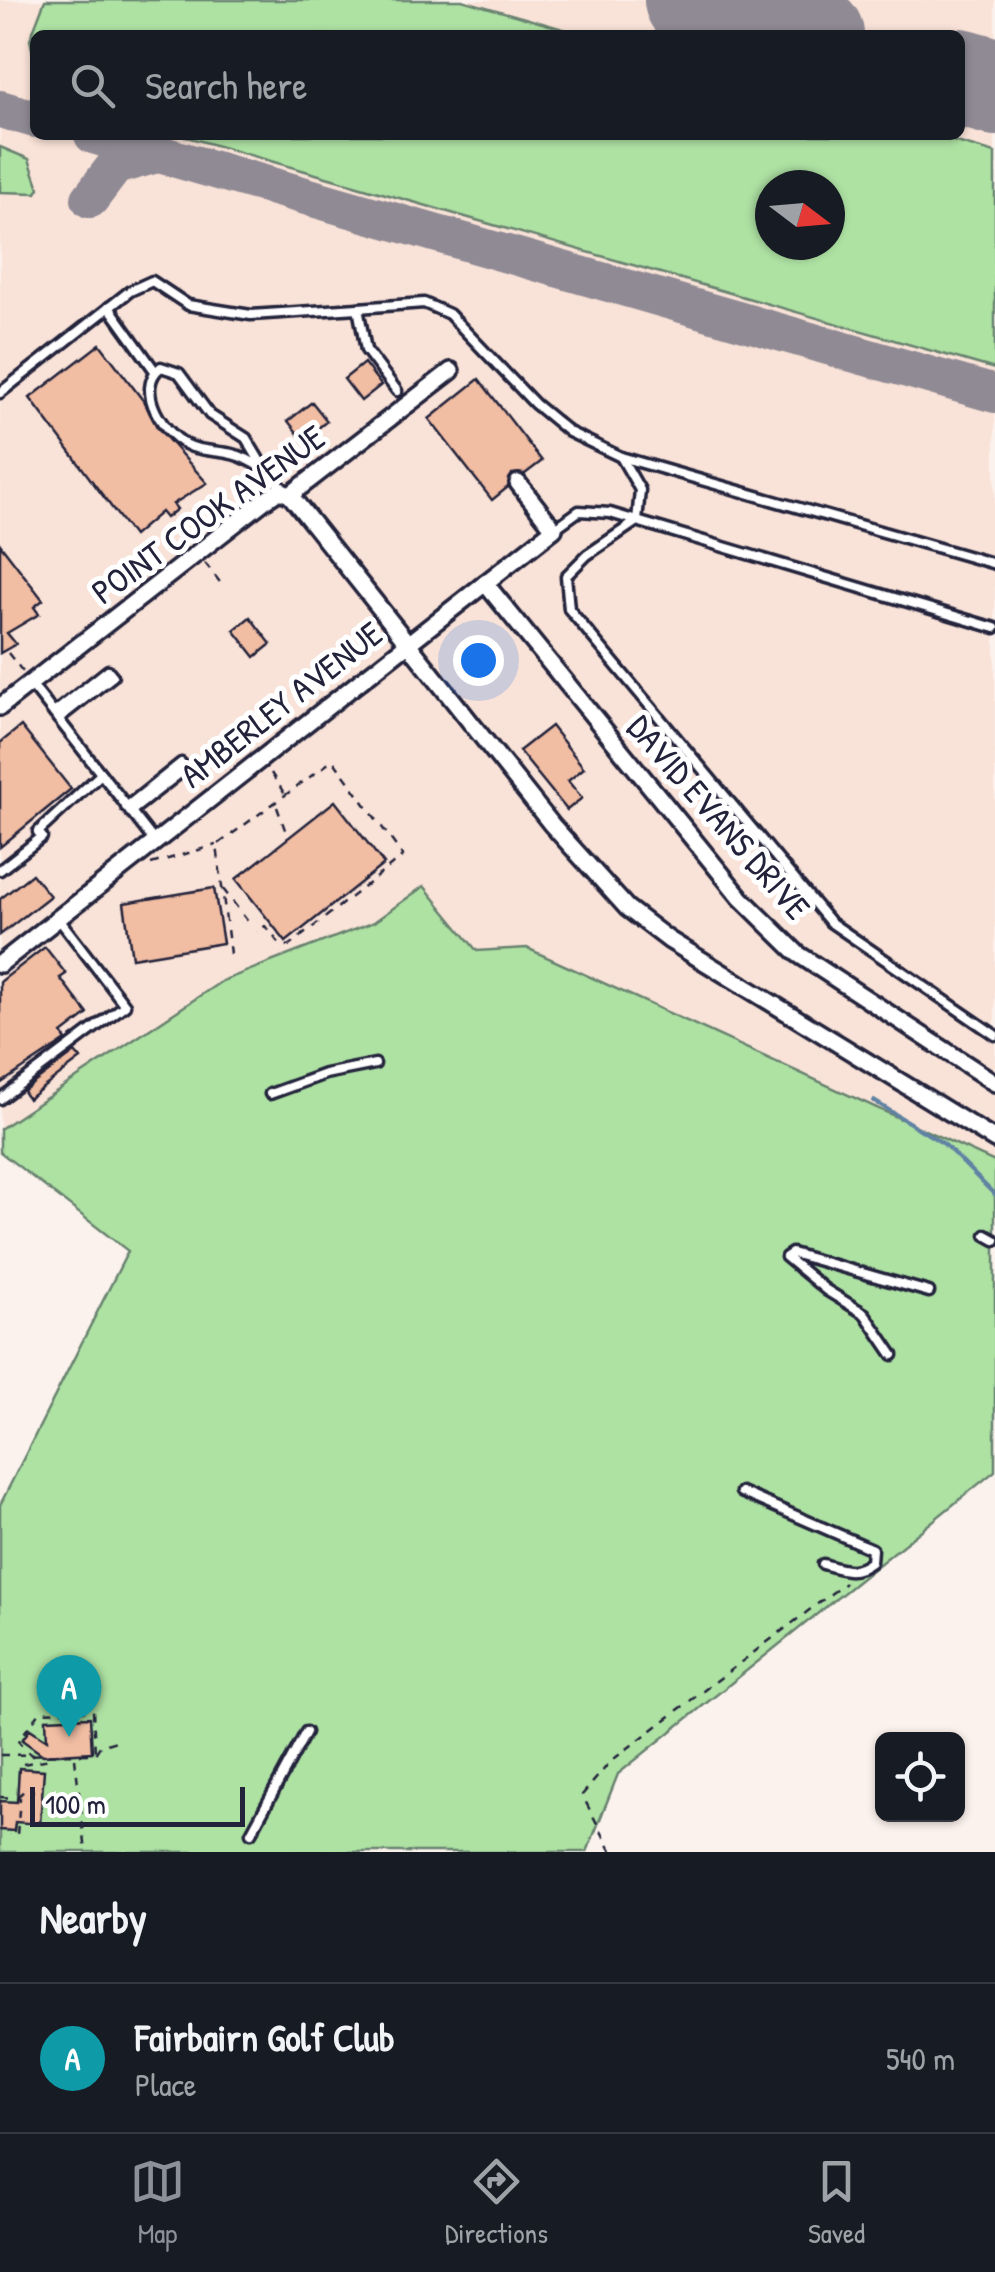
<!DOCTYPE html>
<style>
:root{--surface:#171b24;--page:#242831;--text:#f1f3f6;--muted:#9ea1a6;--line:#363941;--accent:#8c9099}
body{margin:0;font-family:"Patrick Hand",sans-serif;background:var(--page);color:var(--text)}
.controls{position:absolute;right:30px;bottom:30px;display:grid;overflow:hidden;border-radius:15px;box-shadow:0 2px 8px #0004}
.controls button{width:90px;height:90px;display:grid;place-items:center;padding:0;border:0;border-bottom:2px solid var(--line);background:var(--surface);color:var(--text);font:50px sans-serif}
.compass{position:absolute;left:755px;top:170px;width:90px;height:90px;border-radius:50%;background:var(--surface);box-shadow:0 2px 8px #0004;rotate:106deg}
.scale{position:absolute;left:30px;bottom:25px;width:215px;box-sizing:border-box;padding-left:10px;border:5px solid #22223b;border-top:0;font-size:28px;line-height:35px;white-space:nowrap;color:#22223b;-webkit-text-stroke:8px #fff;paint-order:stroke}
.you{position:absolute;left:478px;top:660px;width:35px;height:35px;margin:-25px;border:8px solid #fff;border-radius:50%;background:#1a73e8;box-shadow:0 0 0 15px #1a73e833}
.badge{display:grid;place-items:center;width:65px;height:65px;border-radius:50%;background:var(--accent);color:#fff;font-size:32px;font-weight:700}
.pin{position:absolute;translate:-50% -82px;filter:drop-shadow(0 2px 5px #0008)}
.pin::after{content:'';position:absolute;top:52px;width:35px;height:30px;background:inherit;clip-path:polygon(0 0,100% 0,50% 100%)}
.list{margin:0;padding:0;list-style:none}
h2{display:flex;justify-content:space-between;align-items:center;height:130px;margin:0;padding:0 40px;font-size:42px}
h2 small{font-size:32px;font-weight:400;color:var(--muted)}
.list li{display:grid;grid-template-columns:65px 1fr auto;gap:30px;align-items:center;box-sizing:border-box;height:150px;padding:0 40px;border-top:2px solid var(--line)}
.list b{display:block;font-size:38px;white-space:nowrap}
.list p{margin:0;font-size:32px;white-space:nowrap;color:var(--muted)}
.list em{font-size:32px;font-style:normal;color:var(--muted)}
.icon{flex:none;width:55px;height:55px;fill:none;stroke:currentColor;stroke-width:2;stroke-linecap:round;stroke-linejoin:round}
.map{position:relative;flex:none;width:995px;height:1852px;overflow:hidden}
.search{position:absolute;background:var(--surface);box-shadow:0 2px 8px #0004;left:30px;right:30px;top:30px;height:110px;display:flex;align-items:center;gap:25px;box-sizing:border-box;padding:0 35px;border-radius:15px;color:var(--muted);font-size:38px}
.sheet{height:280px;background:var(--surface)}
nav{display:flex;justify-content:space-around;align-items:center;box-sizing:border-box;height:140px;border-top:2px solid var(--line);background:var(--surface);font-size:28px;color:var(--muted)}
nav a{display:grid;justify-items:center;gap:5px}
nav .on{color:var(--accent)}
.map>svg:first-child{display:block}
</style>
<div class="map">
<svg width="995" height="1852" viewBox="0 0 995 1852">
<rect width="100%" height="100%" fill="#fcf2ed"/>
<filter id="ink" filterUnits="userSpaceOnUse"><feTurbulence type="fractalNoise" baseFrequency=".01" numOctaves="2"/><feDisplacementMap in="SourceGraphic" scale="20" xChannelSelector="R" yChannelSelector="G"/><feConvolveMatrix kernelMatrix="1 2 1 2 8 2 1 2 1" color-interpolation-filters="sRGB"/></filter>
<g filter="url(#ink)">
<path fill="#f9e2d7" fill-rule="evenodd" d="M 0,0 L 995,0 L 995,1164 L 527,948 L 477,951 L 424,886 L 374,922 L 222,981 L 0,1129 ZM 35,35 L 960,35 L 960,135 L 35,135 ZM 770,185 L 830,185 L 830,245 L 770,245 Z"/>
<g fill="#aee2a3" stroke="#68826f" stroke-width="2.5" fill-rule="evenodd">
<path d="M 45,0 L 462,0 L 584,35 L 35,35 L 35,64 L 30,39 Z"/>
<path d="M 180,135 L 932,135 L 995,153 L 995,369 ZM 770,185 L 830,185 L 830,245 L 770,245 Z"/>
<path d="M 0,147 L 29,159 L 39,188 L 36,193 L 0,192 Z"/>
<path d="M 424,886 L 477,951 L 527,948 L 995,1162 L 995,1471 L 618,1774 L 587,1852 L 0,1852 L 0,1505 L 128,1251 L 0,1152 L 0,1129 L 222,981 L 374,922 Z"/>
</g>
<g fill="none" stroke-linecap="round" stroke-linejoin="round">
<path stroke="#6082a3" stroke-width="4" d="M 874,1101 L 944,1144 L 995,1195"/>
<g stroke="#8f8a94" stroke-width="38">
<path d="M 0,109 L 35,119"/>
<path d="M 93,135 L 995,394"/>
<path d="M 90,199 L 115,166 L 157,154"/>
</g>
<g stroke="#8f8a94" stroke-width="98">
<path d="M 693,0 L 815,35"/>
<path d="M 960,77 L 995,87"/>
</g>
</g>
<g fill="#f1bda3" stroke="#22223b" stroke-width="2.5">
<path d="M 100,344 L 145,403 L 157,427 L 207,483 L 173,504 L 177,509 L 166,518 L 161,512 L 133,536 L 30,398 Z"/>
<path d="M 364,363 L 381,385 L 361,401 L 344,379 Z"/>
<path d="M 479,379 L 542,461 L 525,474 L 512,474 L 508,487 L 492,500 L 429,419 Z"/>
<path d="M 312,402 L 327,421 L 303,440 L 288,421 Z"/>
<path d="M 0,544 L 43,600 L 34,607 L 39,614 L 7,633 L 16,644 L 0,653 Z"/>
<path d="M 250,617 L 271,644 L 255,657 L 234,630 Z"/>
<path d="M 21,726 L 71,789 L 0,847 L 0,743 Z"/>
<path d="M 551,726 L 584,768 L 568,781 L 582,798 L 567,810 L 519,751 Z"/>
<path d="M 335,801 L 384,864 L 286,942 L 236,879 Z"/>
<path d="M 32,874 L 50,896 L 0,935 L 0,899 Z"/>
<path d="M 214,888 L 223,943 L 132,958 L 124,903 Z"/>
<path d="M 45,947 L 66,974 L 60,978 L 88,1014 L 62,1034 L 66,1040 L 0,1084 L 0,982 Z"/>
<path d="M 75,1052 L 81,1059 L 28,1099 L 23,1091 Z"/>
<path d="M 90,1717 L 92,1752 L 43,1755 L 22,1740 L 30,1729 L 47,1740 L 46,1719 Z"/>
<path d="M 19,1768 L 44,1770 L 40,1824 L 15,1822 L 14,1831 L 0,1830 L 0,1801 L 17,1802 Z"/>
</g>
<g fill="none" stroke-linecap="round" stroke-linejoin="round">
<g stroke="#22223b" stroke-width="15">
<g id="lane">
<path d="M 109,307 L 155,371"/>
<path d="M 397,391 L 366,350 L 358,308 L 424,303 L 449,314 L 535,404 L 569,432 L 621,457 L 640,490 L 637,521 L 587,555 L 566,576 L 569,609 L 830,922 L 995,1035"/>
<path d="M 0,393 L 130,291 L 152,281 L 188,305 L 251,315 L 358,308"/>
<path d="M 621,457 L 995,564"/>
<path d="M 264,468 L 246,438 L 210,415 L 179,373 L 161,367 C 133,388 164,437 192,447 C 210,453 229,450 246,459 C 262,466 271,476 283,488"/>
<path d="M 554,529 L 579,511 L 610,513 L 995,628"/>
<path d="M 30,683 L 154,841"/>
<path d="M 54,713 L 108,670 L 113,676 L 58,719"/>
<path d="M 126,807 L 181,763 L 185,769 L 130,812"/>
<path d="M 0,870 L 42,837 L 38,832 L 101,774"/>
<path d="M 270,1094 L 325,1074 L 375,1064"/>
<path d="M 0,1099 L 125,1005 L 58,918"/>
<path d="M 986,1235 L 995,1240"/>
<path d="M 893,1355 L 865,1314 L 826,1290 L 786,1257 L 792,1253 L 929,1292"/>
<path d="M 741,1492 L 872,1549 L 871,1562 C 854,1575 843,1570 823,1564"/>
<path d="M 251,1833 L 306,1732"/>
</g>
</g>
<g stroke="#22223b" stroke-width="22">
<g id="street">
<path d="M 290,495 L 552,825 L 627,908 L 669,940 L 995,1140"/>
<path d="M 485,583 L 741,898 L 798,954 L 995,1083"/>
<path d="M 0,707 L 264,501 L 279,491 L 290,495 L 451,371"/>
<path d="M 0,964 L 554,529 L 518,483"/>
</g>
</g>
<g stroke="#22223b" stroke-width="2.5" stroke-dasharray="8 8" stroke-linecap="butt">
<path d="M 175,522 L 189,541"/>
<path d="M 205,563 L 223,586"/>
<path d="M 8,653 L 23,672"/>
<path d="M 244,720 L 259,742"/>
<path d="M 271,773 L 286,796"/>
<path d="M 277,807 L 288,838"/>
<path d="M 151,864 L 216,845"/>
<path d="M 223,889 L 252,927"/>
<path d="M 230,954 L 217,845 L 333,760 L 403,856 L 289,946 L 279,943 L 265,926 L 257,932"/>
<path d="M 0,1755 L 95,1754 L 100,1746 L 116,1741"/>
<path d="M 33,1757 L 18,1741 L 40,1712 L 93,1710 L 95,1754"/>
<path d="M 75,1758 L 86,1852"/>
<path d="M 23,1764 L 50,1759"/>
<path d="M 0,1797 L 20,1798 L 17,1835 L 10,1834"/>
<path d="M 17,1797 L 24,1791 L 34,1791"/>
<path d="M 612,1852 L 582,1795 L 611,1761 L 845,1583"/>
</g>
<use href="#lane" stroke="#fff" stroke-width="8"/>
<use href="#street" stroke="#fff" stroke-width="15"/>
</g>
</g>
<g text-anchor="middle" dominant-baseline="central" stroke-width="10" stroke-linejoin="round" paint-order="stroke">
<g font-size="35" fill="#22223b" stroke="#fff">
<text transform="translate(208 514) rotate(-36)">POINT COOK AVENUE</text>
<text transform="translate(281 704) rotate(-38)">AMBERLEY AVENUE</text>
<text transform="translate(719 817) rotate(49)">DAVID EVANS DRIVE</text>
</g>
</g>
</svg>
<div class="controls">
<button><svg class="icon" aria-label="locate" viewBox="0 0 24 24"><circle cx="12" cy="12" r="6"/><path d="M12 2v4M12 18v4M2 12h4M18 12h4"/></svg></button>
</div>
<svg class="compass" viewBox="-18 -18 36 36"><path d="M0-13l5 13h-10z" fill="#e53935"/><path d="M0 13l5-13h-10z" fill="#9ea1a6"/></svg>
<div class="scale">100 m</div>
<div class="you"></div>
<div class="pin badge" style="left:69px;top:1737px;background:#0f9aa8">A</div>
<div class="search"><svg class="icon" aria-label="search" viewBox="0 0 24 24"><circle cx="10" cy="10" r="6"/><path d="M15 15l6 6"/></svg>Search here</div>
</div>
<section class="sheet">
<h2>Nearby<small></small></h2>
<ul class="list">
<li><span class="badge" style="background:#0f9aa8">A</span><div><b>Fairbairn Golf Club</b><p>Place</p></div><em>540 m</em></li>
</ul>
</section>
<nav>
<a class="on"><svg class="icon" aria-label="map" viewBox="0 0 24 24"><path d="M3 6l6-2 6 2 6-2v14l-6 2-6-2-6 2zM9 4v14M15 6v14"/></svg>Map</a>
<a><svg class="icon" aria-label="directions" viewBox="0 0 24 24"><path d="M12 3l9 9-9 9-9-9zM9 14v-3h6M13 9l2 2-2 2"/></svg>Directions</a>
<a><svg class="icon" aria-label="saved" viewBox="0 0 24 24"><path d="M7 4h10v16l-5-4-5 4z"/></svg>Saved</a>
</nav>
